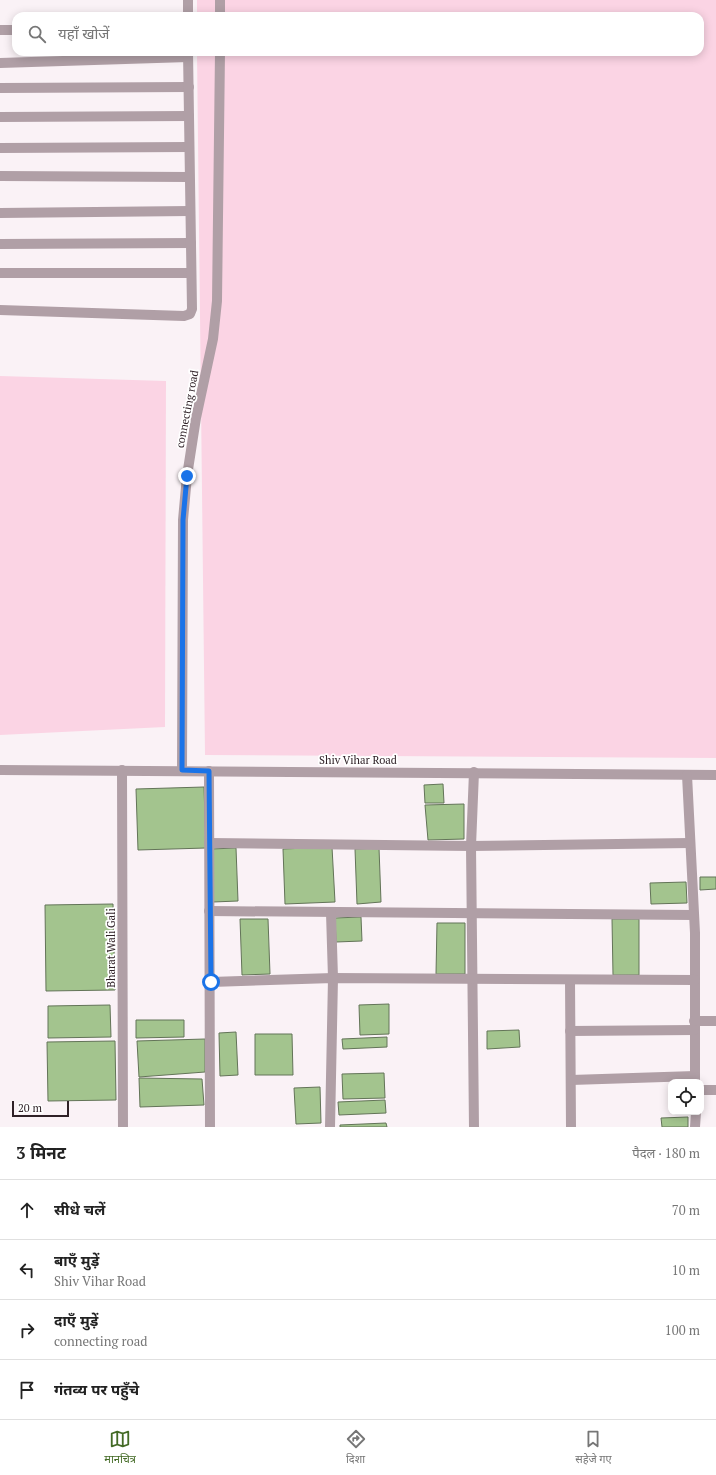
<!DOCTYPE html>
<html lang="hi">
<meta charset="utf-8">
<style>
:root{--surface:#fff;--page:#f2f2f2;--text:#222;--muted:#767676;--line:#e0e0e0;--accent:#436a25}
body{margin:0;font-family:"PT Serif","Noto Sans Devanagari",serif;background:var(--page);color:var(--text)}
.controls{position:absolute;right:12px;bottom:12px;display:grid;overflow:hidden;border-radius:8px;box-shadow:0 2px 10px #0003}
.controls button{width:36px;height:36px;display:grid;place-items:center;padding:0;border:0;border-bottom:1px solid var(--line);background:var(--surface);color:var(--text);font:20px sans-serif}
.scale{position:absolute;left:12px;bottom:10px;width:57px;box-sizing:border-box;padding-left:4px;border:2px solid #2f2127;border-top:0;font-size:11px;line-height:14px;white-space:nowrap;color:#2f2127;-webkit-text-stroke:3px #fff;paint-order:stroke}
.stop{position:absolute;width:12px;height:12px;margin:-9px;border:3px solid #1a73e8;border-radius:50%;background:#fff}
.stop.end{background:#1a73e8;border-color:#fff;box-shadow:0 1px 4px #0008}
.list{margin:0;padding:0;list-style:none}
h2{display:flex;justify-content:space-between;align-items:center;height:52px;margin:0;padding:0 16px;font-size:17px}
h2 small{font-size:13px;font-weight:400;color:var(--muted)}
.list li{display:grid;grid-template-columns:26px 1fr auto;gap:12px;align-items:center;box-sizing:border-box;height:60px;padding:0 16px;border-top:1px solid var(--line)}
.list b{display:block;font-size:15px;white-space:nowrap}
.list p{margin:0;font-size:13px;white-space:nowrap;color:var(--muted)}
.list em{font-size:13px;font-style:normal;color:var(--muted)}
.icon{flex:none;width:22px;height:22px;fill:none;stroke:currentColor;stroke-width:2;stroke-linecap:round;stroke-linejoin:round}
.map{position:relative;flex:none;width:716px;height:1127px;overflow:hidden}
.search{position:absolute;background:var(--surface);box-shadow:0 2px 10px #0003;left:12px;right:12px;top:12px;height:44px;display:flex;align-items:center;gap:10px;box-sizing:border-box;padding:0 14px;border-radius:12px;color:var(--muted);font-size:15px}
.sheet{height:292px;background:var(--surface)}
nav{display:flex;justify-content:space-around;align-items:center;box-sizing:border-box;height:56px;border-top:1px solid var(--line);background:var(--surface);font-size:11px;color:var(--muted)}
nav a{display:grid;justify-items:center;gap:2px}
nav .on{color:var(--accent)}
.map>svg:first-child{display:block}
</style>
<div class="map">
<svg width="716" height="1127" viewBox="0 0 716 1127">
<rect width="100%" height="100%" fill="#faf2f6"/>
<g fill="#fbd4e4">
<path d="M 197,0 L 716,0 L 716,758 L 205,755 L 197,52 L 700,52 L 700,16 L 197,16 Z"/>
<path d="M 0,376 L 166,381 L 165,727 L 0,735 Z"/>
</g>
<g fill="#a3c48e" stroke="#637458">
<path d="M 443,784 L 444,803 L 425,803 L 424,785 Z"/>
<path d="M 204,787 L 206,848 L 138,850 L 136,789 Z"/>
<path d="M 464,804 L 464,839 L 428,840 L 425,805 Z"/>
<path d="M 332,847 L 335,902 L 285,904 L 283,849 Z"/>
<path d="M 236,848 L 238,901 L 213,902 L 211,849 Z"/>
<path d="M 379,848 L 381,902 L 357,904 L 355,849 Z"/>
<path d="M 700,877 L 716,877 L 716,889 L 700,890 Z"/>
<path d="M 686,882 L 687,903 L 651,904 L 650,883 Z"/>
<path d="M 113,904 L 115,990 L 46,991 L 45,905 Z"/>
<path d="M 361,917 L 362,941 L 336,942 L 335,918 Z"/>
<path d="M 240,919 L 268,919 L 270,974 L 242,975 Z"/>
<path d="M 612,919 L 639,919 L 639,975 L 613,975 Z"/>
<path d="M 437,923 L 465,923 L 465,974 L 436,974 Z"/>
<path d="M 389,1004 L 389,1034 L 360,1035 L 359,1005 Z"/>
<path d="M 110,1005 L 111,1037 L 48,1038 L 48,1006 Z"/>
<path d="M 136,1020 L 184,1020 L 184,1037 L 136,1038 Z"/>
<path d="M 519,1030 L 520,1047 L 487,1049 L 487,1031 Z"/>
<path d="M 236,1032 L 238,1075 L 220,1076 L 219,1033 Z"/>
<path d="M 255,1034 L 292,1034 L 293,1075 L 255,1075 Z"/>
<path d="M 387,1037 L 387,1047 L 343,1049 L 342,1039 Z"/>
<path d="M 205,1039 L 205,1072 L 139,1077 L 137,1041 Z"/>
<path d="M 115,1041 L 116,1100 L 48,1101 L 47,1042 Z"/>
<path d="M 384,1073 L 385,1098 L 343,1099 L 342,1074 Z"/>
<path d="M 139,1078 L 202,1079 L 204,1105 L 140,1107 Z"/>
<path d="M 320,1087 L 321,1123 L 296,1124 L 294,1088 Z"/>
<path d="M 385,1100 L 386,1113 L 339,1115 L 338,1102 Z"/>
<path d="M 688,1117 L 688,1127 L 662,1127 L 661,1118 Z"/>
<path d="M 386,1123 L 387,1127 L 340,1127 L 340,1125 Z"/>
</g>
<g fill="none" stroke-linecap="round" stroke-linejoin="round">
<g stroke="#b09fa6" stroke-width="10">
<path d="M 188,16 L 188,0"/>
<path d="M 220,16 L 220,0"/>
<path d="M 0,30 L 16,30"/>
<path d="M 0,63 L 188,57"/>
<path d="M 0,88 L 189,87"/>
<path d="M 0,117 L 189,116"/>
<path d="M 0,148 L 189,147"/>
<path d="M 0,176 L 189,177"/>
<path d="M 0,213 L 190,211"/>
<path d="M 0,244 L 191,243"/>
<path d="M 0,273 L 191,273"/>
<path d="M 0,310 L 184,316 L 190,314 L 192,309 L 188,52"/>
<path d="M 0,770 L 716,775"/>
<path d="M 122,770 L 123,1127"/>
<path d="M 182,770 L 183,520 L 187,476 L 196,418 L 213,339 L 217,301 L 220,52"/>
<path d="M 209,771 L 210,1127"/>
<path d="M 474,772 L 471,846 L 474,1127"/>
<path d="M 687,775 L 695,933 L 695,1082"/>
<path d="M 209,843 L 471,846 L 690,843"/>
<path d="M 209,911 L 694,915"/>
<path d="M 570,980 L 571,1127"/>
<path d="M 211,982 L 333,978 L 695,980"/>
<path d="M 694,1021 L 716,1021"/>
<path d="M 570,1031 L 694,1030"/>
<path d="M 571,1080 L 695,1076"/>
<path d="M 701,1090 L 716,1090"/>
<path d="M 330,1127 L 333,978 L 331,913"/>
<path d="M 695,1127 L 696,1112"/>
</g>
</g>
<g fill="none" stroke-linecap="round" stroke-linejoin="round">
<path stroke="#1a73e8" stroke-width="5" d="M 187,476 L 183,520 L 182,770 L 209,771 L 211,982"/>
</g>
<g text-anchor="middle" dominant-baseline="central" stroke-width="3.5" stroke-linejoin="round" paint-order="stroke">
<g font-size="11" fill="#2f2127" stroke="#fff">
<text transform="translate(187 409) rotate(-79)">connecting road</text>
<text x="358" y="760">Shiv Vihar Road</text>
<text transform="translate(111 948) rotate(-90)">Bharat Wali Gali</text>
</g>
</g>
</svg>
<div class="controls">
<button><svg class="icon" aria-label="locate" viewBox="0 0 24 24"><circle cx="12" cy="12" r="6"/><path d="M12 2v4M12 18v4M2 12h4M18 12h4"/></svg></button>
</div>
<div class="scale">20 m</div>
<div class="stop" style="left:211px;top:982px"></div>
<div class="stop end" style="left:187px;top:476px"></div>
<div class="search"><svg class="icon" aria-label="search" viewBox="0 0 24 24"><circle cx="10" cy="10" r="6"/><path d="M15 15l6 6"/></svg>यहाँ खोजें</div>
</div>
<section class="sheet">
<h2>3 मिनट<small>पैदल · 180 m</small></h2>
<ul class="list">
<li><svg class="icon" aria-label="ahead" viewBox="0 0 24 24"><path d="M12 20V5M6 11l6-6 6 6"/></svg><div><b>सीधे चलें</b></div><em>70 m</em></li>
<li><svg class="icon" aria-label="left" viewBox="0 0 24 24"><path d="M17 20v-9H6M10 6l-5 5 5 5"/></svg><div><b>बाएँ मुड़ें</b><p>Shiv Vihar Road</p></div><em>10 m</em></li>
<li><svg class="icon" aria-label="right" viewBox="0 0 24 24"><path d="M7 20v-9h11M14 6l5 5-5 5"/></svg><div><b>दाएँ मुड़ें</b><p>connecting road</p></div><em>100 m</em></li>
<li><svg class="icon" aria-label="arrive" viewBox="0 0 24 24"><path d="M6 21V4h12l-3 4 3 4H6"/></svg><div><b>गंतव्य पर पहुँचे</b></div></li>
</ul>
</section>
<nav>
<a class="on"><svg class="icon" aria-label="map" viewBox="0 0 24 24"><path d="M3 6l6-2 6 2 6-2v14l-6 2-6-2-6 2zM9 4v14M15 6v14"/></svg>मानचित्र</a>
<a><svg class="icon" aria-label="directions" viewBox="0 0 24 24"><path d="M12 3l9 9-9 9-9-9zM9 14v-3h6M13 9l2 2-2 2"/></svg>दिशा</a>
<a><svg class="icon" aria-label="saved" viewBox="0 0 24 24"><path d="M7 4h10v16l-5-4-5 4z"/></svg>सहेजे गए</a>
</nav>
